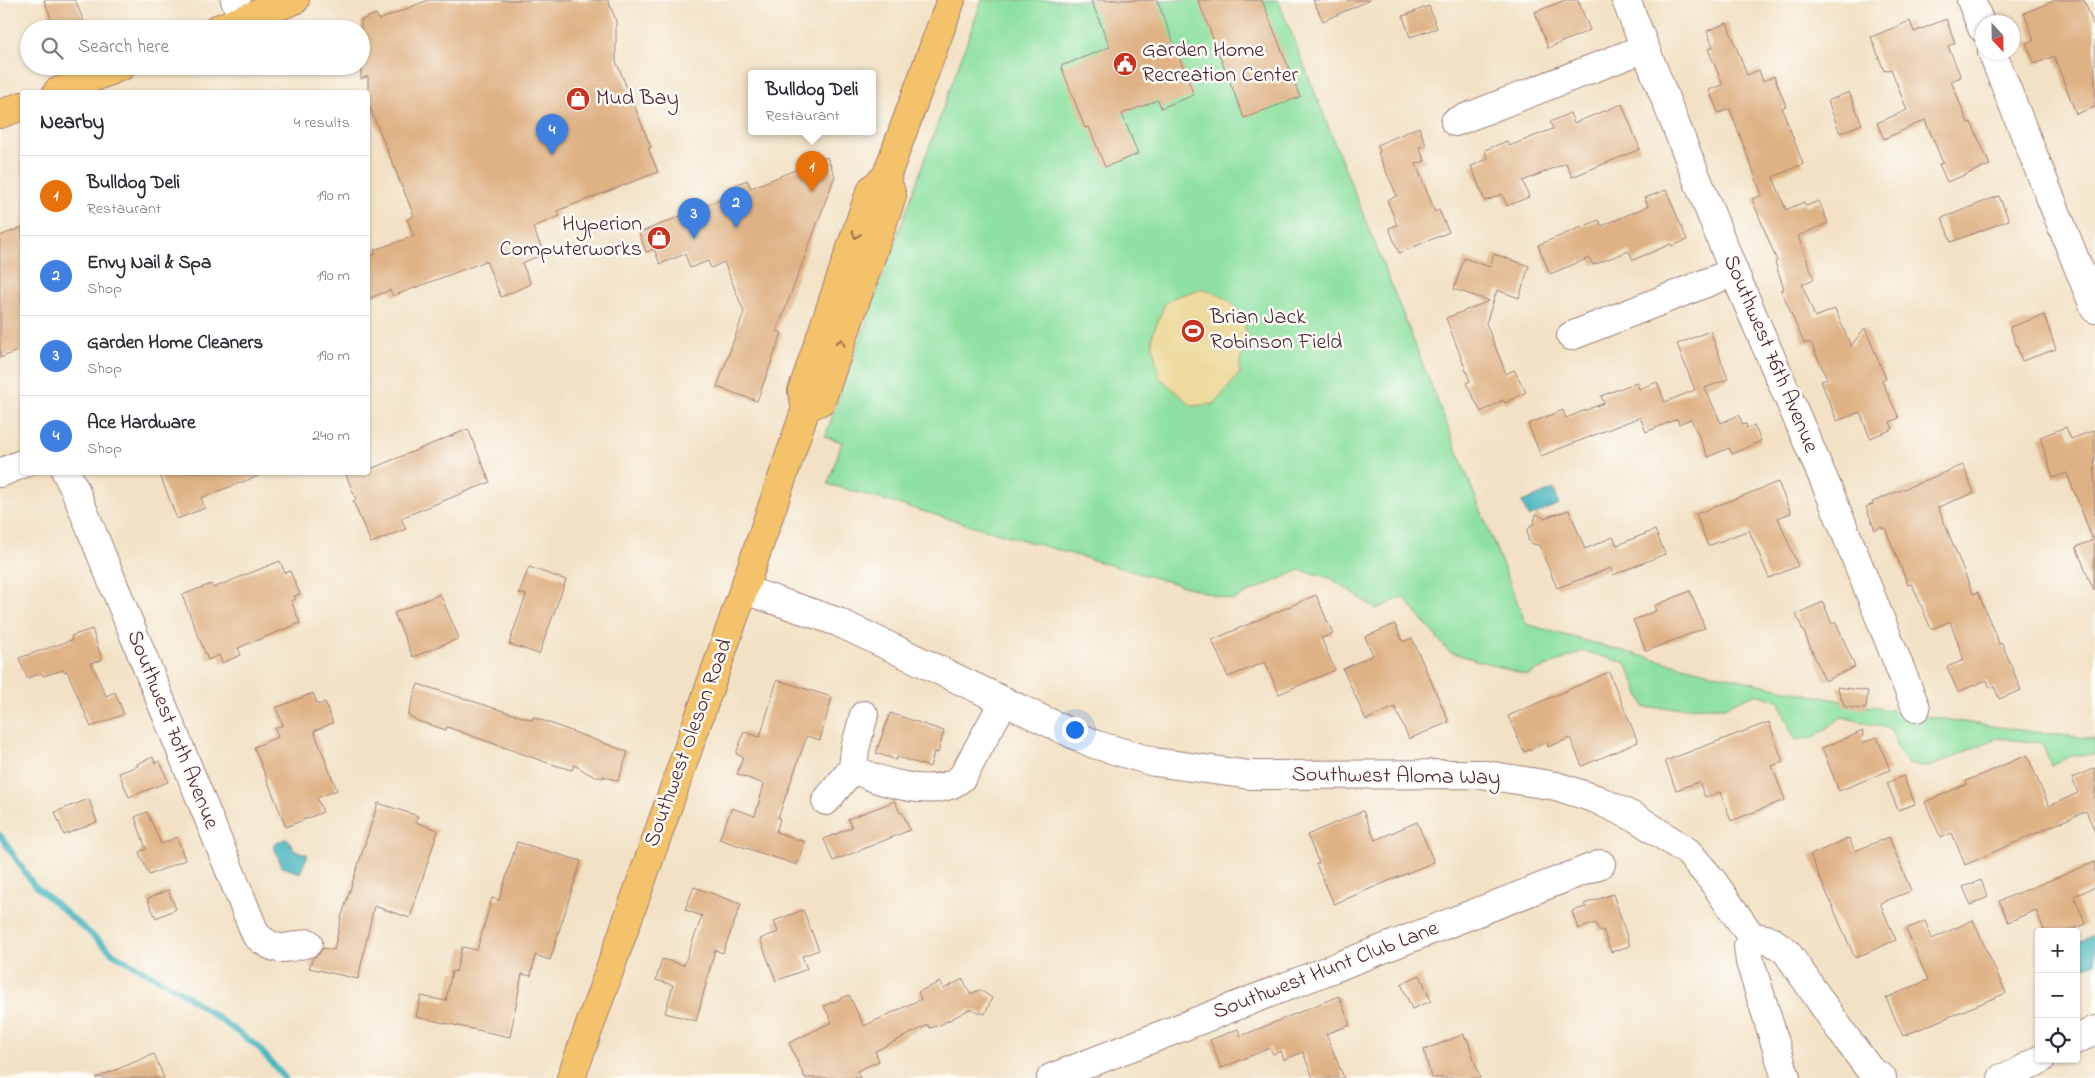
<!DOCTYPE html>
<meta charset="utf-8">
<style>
:root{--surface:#fff;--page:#f7f7f7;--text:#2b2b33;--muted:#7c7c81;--line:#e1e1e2;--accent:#2563eb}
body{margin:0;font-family:"Indie Flower",sans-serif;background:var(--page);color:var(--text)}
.controls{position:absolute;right:15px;bottom:15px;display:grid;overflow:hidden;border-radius:5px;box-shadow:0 1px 4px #0004}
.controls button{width:45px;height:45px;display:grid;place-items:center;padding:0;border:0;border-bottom:1px solid var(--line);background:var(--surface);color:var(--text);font:25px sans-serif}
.compass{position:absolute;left:1975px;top:15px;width:45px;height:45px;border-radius:50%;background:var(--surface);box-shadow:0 1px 4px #0004;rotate:158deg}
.you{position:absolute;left:1074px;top:729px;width:18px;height:18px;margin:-12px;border:4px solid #fff;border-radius:50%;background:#1a73e8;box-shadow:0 0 0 8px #1a73e833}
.badge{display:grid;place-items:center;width:32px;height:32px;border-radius:50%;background:var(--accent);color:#fff;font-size:16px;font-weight:700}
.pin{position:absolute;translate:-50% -41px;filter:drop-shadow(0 1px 2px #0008)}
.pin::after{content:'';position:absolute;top:26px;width:18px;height:15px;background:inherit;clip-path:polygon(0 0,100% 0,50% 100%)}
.popup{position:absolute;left:748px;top:70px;width:128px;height:65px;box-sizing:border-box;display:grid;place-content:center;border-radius:5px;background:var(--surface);filter:drop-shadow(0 1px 4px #0005);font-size:16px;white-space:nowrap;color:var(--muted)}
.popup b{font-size:19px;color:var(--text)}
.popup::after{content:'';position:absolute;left:50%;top:100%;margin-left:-10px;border:10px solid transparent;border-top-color:var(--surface)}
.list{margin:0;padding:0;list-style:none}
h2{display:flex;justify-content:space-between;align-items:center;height:65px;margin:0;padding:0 20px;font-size:21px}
h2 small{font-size:16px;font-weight:400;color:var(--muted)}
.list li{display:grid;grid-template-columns:32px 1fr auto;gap:15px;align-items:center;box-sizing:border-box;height:80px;padding:0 20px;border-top:1px solid var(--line)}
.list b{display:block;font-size:19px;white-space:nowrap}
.list p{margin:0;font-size:16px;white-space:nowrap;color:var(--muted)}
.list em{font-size:16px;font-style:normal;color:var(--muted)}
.icon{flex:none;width:28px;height:28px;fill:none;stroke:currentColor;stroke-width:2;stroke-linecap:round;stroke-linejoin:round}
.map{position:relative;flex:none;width:2095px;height:1078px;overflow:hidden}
.search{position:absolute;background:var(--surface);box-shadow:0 1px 4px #0004;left:20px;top:20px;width:350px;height:55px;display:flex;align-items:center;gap:12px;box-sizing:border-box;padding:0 18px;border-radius:28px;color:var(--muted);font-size:19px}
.panel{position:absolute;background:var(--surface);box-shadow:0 1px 4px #0004;left:20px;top:90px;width:350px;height:385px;border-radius:5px}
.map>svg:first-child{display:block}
</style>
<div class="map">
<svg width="2095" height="1078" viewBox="0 0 2095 1078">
<rect width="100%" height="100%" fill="#fdfcf7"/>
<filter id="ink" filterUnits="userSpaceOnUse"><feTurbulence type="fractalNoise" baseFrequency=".02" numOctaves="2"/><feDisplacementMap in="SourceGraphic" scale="10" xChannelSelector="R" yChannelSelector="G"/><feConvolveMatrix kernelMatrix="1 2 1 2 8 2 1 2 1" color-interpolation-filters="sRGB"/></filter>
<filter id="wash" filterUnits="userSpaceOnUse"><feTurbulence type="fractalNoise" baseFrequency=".0096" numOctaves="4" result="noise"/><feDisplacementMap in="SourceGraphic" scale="20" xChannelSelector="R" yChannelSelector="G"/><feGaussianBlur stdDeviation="1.12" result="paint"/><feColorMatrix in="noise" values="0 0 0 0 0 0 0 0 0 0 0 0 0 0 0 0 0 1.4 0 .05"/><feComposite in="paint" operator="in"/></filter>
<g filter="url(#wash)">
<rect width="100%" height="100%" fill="#f2e1c4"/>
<path fill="#8ee1a1" stroke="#6c8066" d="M 982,0 L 1278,0 L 1526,624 C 1714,679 1899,718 2095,739 L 2095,755 L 2074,755 L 2051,765 L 2042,743 L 1997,738 L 1929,767 L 1908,764 L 1897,748 L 1891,729 L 1842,717 L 1813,738 L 1795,740 L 1778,700 L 1755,694 L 1724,707 L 1645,708 L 1626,663 L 1583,651 L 1527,675 L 1449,652 L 1405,599 L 1401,598 L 1376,609 L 1331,578 L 1300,570 L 1232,600 L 828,484 L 842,442 L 825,437 Z"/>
<path fill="#eeda9e" stroke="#9c7c64" d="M 1202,289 C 1227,295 1248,311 1246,340 C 1245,352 1237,360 1240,373 L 1214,404 L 1192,406 L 1159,377 L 1152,341 L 1153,333 L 1165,304 L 1175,297 Z"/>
<g fill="#46b5be" stroke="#486a74">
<path d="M 1554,489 L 1559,504 L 1528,517 L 1522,502 Z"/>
<path d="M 287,838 L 295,850 L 308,855 L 300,873 L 282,867 L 273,845 Z"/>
<path d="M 2095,935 L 2095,963 L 2076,971 L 2076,943 Z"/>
</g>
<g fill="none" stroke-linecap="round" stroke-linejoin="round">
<path stroke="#46b5be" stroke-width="6" d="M 0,835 L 33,884 L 114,954 L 180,991 L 257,1046 L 285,1078"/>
</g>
<g id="blocks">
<g fill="#dfb285">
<path d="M 44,0 L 75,0 L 87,29 L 55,29 Z"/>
<path d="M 428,0 L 608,0 L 616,21 L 616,61 L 651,147 L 648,148 L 658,172 L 557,211 L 560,216 L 533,227 L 544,254 L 522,263 L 531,284 L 501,297 L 486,261 L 393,296 L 390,290 L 368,299 L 368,258 L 376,254 L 374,250 L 414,236 L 407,219 L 414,216 L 368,103 L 368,76 L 361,79 L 361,20 L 376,14 L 379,20 Z"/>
<path d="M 1091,0 L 1157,0 L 1194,95 L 1161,108 L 1158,100 L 1122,114 L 1138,154 L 1105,167 L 1089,127 L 1085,128 L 1061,66 L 1110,47 Z"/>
<path d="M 1198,0 L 1262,0 L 1300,97 L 1244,118 Z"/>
<path d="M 1313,0 L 1370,0 L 1323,21 Z"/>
<path d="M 1565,0 L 1578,0 L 1590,30 L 1548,48 L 1535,12 Z"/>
<path d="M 2056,0 L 2084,0 L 2095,29 L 2095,107 L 2076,114 L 2054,56 L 2035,64 L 2026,43 L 2034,40 L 2024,13 Z"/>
<path d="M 1429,6 L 1437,28 L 1410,37 L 1403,16 Z"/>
<path d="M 1946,19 L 1955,43 L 1948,46 L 1961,77 L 1951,81 L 1968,123 L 1971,122 L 1990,165 L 1947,182 L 1939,164 L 1943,163 L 1925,120 L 1884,139 L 1877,123 L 1907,110 L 1891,69 L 1884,71 L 1871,37 L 1910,21 L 1914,32 Z"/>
<path d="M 1727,23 L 1747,75 L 1759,70 L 1763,81 L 1774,76 L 1786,106 L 1782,108 L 1803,164 L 1773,177 L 1786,210 L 1804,202 L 1806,206 L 1819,201 L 1828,223 L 1798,236 L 1814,279 L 1802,284 L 1815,317 L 1835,309 L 1851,346 L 1865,328 L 1886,379 L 1882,381 L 1899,418 L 1890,422 L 1893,429 L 1870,438 L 1860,412 L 1837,421 L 1821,381 L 1827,379 L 1811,343 L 1804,343 L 1781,290 L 1784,289 L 1775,262 L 1777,261 L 1752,199 L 1762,195 L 1730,109 L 1718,113 L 1709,90 L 1723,85 L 1708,49 L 1713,47 L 1707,31 Z"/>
<path d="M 1849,92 L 1862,124 L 1840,133 L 1828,101 Z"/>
<path d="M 1622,104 L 1640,149 L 1572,177 L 1566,163 L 1523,181 L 1529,197 L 1507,206 L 1502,194 L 1485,201 L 1471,166 L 1488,159 L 1485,150 L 1507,141 L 1509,146 L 1553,129 L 1550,122 L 1570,113 L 1574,123 Z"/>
<path d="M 1419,127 L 1426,145 L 1419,147 L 1425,161 L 1416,164 L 1435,212 L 1439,210 L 1449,232 L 1399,253 L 1389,228 L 1397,225 L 1387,200 L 1397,196 L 1378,153 L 1380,152 L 1377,145 Z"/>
<path d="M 827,157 L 835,176 L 777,331 L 782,333 L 757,401 L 717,387 L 744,312 L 724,262 L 711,268 L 708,261 L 690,268 L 685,254 L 660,264 L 654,249 L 646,252 L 639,233 L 732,195 L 728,188 L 747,180 L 751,188 Z"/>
<path d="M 1666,190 L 1687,240 L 1672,246 L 1671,244 L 1633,260 L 1629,251 L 1593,265 L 1589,258 L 1550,274 L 1538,245 L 1599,220 L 1602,226 L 1648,206 L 1645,198 Z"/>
<path d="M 1999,196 L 2009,220 L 1951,242 L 1942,218 Z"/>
<path d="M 22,227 L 22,349 L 0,358 L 0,236 Z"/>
<path d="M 1494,254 L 1529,266 L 1519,298 L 1497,290 L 1486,323 L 1506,374 L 1514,370 L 1526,392 L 1505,403 L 1503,400 L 1481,412 L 1466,383 L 1470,381 L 1446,318 L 1489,301 L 1454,289 L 1464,258 L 1490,267 Z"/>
<path d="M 2044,315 L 2056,349 L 2022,361 L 2010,327 Z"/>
<path d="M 1710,331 L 1728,379 L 1705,388 L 1721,423 L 1739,415 L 1743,425 L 1746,424 L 1747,428 L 1754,425 L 1761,441 L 1732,454 L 1729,448 L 1708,457 L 1691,419 L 1679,424 L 1677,419 L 1646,432 L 1640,417 L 1541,456 L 1528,424 L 1563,410 L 1566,418 L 1604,403 L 1601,396 L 1637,382 L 1639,389 L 1657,382 L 1665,402 L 1695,390 L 1677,344 Z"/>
<path d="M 2066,427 L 2071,439 L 2095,430 L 2094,591 L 2076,547 L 2093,540 L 2067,473 L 2053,478 L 2040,437 Z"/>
<path d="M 468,429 L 490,482 L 401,518 L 406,529 L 371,543 L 353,501 L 356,500 L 345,472 L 368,472 L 368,470 Z"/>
<path d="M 1963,465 L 1974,493 L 1938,507 L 1973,594 L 1978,592 L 1999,644 L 2002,643 L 2021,690 L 1999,699 L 1994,686 L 1990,688 L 1987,680 L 1958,692 L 1947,667 L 1964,660 L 1950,621 L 1931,629 L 1912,584 L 1908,585 L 1885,528 L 1882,529 L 1882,527 L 1875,530 L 1866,507 L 1873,504 L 1872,502 Z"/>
<path d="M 159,472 L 262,472 L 263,474 L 201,498 L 205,508 L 177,519 Z"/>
<path d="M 1778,482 L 1791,513 L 1778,518 L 1798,566 L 1769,578 L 1749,530 L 1708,546 L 1696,514 Z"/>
<path d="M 1569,510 L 1585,549 L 1613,537 L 1617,545 L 1655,530 L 1665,554 L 1613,575 L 1611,568 L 1557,588 L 1539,545 L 1533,544 L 1528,540 L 1527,530 L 1534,523 L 1536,514 L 1544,518 Z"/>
<path d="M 280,561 L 285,573 L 290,571 L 300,594 L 294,596 L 296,599 L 291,601 L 300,623 L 238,648 L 241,655 L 222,663 L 219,655 L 208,660 L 182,595 L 211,584 L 213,588 Z"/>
<path d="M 529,567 L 566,580 L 539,654 L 509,644 L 526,595 L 519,593 Z"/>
<path d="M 1690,591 L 1705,628 L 1646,651 L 1633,620 L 1656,611 L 1654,606 Z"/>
<path d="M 440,594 L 459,638 L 413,657 L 394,613 Z"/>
<path d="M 1316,595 L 1333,634 L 1321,638 L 1335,670 L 1279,694 L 1265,662 L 1228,677 L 1212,640 Z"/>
<path d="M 1823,602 L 1832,624 L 1836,622 L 1855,667 L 1825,681 L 1796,614 Z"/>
<path d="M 1395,624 L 1403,642 L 1412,638 L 1449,722 L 1409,739 L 1395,707 L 1366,720 L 1343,669 L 1373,655 L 1365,637 Z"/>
<path d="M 92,629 L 102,660 L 91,663 L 106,696 L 115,692 L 124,714 L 91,727 L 67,671 L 64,672 L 63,670 L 43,676 L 42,673 L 27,678 L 19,658 L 72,640 L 71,636 Z"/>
<path d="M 1609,672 L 1638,742 L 1582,766 L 1570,738 L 1548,747 L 1547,742 L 1524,752 L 1508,716 Z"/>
<path d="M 777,680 L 832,697 L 820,740 L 807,736 L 778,818 L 780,819 L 776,832 L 805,842 L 797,865 L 719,839 L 732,808 L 755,816 L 764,784 L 737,774 L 743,757 L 736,754 L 744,732 L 760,737 Z"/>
<path d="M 418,684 L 532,720 L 533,717 L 628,752 L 618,781 L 603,776 L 603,778 L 591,775 L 574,765 L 572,770 L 551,764 L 447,727 L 446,730 L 418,721 L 408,715 Z"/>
<path d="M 1837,687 L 1868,691 L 1866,709 L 1845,707 Z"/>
<path d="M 313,693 L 318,705 L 325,702 L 333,723 L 314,731 L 337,790 L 317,798 L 323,812 L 286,827 L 254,747 L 278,737 L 275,728 L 283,725 L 276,708 Z"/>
<path d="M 890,713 L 944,731 L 938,753 L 934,752 L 930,767 L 897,757 L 896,760 L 876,753 Z"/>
<path d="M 1769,722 L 1783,762 L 1772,766 L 1785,800 L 1731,821 L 1720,792 L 1705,797 L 1699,782 L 1676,790 L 1665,761 Z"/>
<path d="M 1863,731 L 1862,743 L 1877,737 L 1890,770 L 1839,791 L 1822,748 Z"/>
<path d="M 2027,755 L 2049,806 L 2078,793 L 2072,778 L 2095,768 L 2095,832 L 2086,811 L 1965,865 L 1952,833 L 1941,838 L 1925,802 L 1967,784 L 1966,781 Z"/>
<path d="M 153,757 L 155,763 L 160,761 L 168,782 L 129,797 L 119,773 L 138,766 L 137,764 Z"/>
<path d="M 1903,776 L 1915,804 L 1898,810 L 1887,783 Z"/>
<path d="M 89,799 L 97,822 L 64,835 L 55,812 Z"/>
<path d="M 895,801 L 900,813 L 902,812 L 910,830 L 833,861 L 824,839 L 852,827 L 848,819 Z"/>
<path d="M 378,803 L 418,816 L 415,822 L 438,830 L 410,918 L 374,906 L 358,979 L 309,968 L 313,958 L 319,954 L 323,948 L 334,950 L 341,918 Z"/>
<path d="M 1363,811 L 1375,840 L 1417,822 L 1434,862 L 1334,904 L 1316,864 L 1319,863 L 1307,835 Z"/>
<path d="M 147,812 L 161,844 L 177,837 L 185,860 L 149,875 L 139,852 L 146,849 L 135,817 Z"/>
<path d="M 1889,837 L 1911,891 L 1880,903 L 1896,940 L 1855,958 L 1810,855 L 1849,838 L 1855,851 Z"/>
<path d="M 517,842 L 581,861 L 550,960 L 535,955 L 531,976 L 522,974 L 510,1037 L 416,1017 L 421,996 L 446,1001 L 452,971 L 456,972 L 462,947 L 477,950 L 492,898 L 499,900 Z"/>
<path d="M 2095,862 L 2095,887 L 2074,896 L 2086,924 L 2067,932 L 2045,932 L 2036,910 L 2008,922 L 1999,901 Z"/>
<path d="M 1981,880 L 1988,897 L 1971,905 L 1963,887 Z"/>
<path d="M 694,887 L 741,904 L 723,953 L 715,950 L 696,1021 L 665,1013 L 673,985 L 656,980 L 662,959 L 684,965 L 702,916 L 685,910 Z"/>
<path d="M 168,890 L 176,909 L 156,918 L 147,899 Z"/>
<path d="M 1613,894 L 1630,946 L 1611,952 L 1603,930 L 1599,931 L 1596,923 L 1578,929 L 1572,911 L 1586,907 L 1584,904 Z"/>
<path d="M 803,910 L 819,950 L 802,956 L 807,969 L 776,981 L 760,939 L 778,932 L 774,921 Z"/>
<path d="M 1973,920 L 2006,993 L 1903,1036 L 1886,998 L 1928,980 L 1906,929 L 1925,921 L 1932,939 Z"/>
<path d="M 1420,975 L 1431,1001 L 1412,1009 L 1401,984 Z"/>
<path d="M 963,979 L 970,994 L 980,990 L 992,998 L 985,1014 L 970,1009 L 940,1025 L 930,1028 L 928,1025 L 875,1051 L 879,1061 L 857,1071 L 860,1078 L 805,1078 L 789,1043 L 832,1022 L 824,1006 L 849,995 L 864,1026 L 921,999 L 918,992 L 940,982 L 943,989 Z"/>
<path d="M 1339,996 L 1350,1025 L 1326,1034 L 1344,1078 L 1313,1078 L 1303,1052 L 1284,1060 L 1281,1051 L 1273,1054 L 1270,1048 L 1221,1068 L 1210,1040 L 1238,1029 L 1241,1036 Z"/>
<path d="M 1464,1034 L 1465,1039 L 1467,1038 L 1480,1078 L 1431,1078 L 1424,1050 Z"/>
<path d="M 154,1054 L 164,1078 L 96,1078 Z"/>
</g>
</g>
</g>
<g filter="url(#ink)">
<use href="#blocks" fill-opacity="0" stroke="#9e8078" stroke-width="1"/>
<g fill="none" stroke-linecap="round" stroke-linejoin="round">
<g stroke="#9e8078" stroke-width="30">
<g id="minor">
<path d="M 235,0 L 243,19"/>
<path d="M 1626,0 L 1734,272 L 1830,494 L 1916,708"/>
<path d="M 1971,0 L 1982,28"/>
<path d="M 1992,52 L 2095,309"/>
<path d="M 1455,122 L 1645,48"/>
<path d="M 1571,336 L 1734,272"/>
<path d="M 66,472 L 75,490 L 256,935 C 276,953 283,949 308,943"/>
<path d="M 0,473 L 22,464"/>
<path d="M 745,590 L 838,622 L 1094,744 L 1154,762 L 1250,775 L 1480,774 L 1556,786 L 1596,799 L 1638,819 L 1688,852 L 1712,880 L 1751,936 L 1770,940 L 1786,951 L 1841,1031 L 1870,1070 L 1882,1078"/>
<path d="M 853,768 C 878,783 941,801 963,776 L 1004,701"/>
<path d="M 826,801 L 853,768 L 855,749 L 864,715"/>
<path d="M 1751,936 L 1748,946 L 1750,962 L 1786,1078"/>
<path d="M 2076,1040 L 2095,1030"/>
<path d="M 1051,1078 L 1601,864"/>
<path d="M 2002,1078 L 2015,1074 L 2041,1059"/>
</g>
</g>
<g stroke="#9e8078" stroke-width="30">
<g id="major">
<path d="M 217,29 L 295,0"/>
<path d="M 57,92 L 122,66"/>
<path d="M 0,114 L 22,106"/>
<path d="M 806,408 L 821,401 L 892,196 L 886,177"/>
<path d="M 571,1078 C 651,855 730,632 806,408 L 802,391 L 867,201 L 872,189 L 886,177 L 951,0"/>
</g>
</g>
<use href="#minor" stroke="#fff" stroke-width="28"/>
<use href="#major" stroke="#f4c26a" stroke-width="28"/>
</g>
<defs><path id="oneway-chevron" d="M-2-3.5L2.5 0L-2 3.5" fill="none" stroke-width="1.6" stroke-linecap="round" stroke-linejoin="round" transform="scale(1.25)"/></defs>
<g stroke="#9f704a">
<use href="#oneway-chevron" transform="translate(856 235) rotate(109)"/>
<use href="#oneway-chevron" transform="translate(841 342) rotate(-71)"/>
</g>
</g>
<defs>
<g id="civic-disc" transform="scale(1.25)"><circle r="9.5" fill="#c8321e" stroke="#fdfcf7"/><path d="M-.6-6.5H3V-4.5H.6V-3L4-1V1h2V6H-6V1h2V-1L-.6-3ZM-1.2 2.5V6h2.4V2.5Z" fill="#fff"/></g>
<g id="shop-disc" transform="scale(1.25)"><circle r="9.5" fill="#c8321e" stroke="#fdfcf7"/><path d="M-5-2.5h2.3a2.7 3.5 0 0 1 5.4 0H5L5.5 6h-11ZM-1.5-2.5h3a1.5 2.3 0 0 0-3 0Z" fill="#fff"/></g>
<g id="stadium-disc" transform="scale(1.25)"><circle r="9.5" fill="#c8321e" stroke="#fdfcf7"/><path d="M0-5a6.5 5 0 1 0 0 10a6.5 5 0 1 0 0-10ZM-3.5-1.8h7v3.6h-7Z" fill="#fff"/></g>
</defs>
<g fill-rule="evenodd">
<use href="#civic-disc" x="1125" y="64"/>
<use href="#shop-disc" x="578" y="99"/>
<use href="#shop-disc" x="659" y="238"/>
<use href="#stadium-disc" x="1193" y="331"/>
</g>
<g text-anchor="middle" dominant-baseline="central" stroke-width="5" stroke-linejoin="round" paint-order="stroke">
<g font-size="22" fill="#4a1f2b" stroke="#fdfcf7" text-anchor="start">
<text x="1142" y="51">Garden Home<tspan x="1142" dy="25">Recreation Center</tspan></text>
<text x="596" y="99">Mud Bay</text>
<text x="642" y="225" text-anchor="end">Hyperion<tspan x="642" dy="25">Computerworks</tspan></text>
<text x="1210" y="318">Brian Jack<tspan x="1210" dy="25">Robinson Field</tspan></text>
</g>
<g font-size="22" fill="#4a1f2b" stroke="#fdfcf7">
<text transform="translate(1770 354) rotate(67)">Southwest 76th Avenue</text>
<text transform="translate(172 730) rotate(68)">Southwest 70th Avenue</text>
<text transform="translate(689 743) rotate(-70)">Southwest Oleson Road</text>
<text transform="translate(1396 777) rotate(1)">Southwest Aloma Way</text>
<text transform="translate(1326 971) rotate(-21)">Southwest Hunt Club Lane</text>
</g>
</g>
</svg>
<div class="controls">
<button>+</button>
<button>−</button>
<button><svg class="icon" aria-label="locate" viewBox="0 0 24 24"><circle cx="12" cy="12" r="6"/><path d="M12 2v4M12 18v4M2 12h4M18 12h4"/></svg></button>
</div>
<svg class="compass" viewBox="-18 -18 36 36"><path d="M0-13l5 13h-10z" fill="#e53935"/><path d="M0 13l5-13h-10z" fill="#7c7c81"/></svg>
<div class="you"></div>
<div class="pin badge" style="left:812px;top:192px;background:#e8710a">1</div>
<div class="popup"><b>Bulldog Deli</b>Restaurant</div>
<div class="pin badge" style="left:736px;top:228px;background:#3f7fe0">2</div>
<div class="pin badge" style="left:694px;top:239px;background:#3f7fe0">3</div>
<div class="pin badge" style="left:552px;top:155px;background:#3f7fe0">4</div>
<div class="search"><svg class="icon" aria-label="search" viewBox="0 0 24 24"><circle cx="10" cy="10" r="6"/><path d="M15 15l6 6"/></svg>Search here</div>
<section class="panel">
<h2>Nearby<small>4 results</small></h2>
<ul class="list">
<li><span class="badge" style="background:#e8710a">1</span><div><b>Bulldog Deli</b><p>Restaurant</p></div><em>190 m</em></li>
<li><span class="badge" style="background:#3f7fe0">2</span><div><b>Envy Nail &amp; Spa</b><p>Shop</p></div><em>190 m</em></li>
<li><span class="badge" style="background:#3f7fe0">3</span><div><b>Garden Home Cleaners</b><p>Shop</p></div><em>190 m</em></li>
<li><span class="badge" style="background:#3f7fe0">4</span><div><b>Ace Hardware</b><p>Shop</p></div><em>240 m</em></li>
</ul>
</section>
</div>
